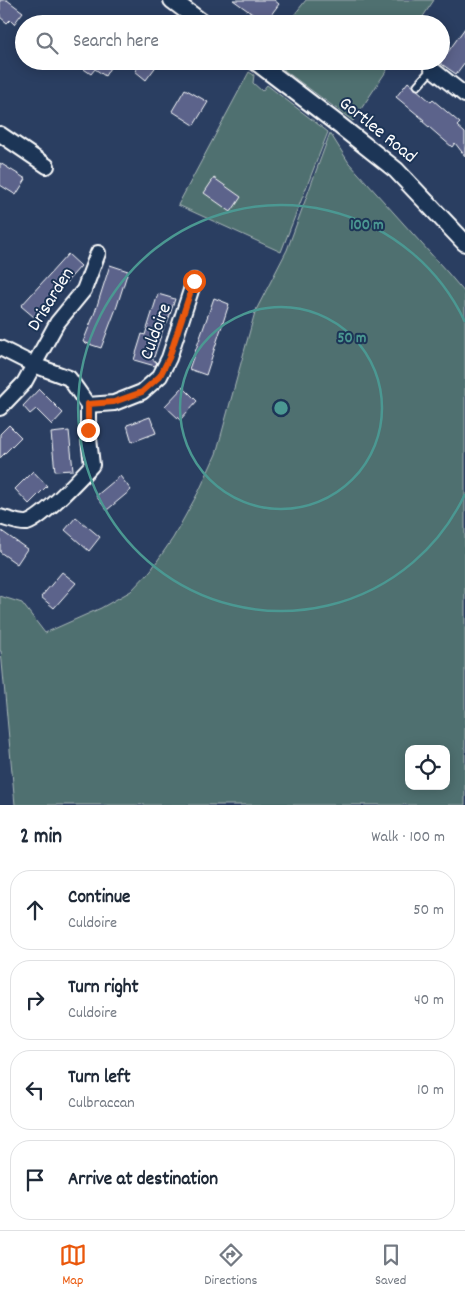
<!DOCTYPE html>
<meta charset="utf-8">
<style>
:root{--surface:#fff;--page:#f2f2f3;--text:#1f2937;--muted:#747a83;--line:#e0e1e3;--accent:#ea580c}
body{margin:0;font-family:Dekko,sans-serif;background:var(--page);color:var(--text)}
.controls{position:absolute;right:15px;bottom:15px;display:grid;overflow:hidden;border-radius:10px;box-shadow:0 2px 12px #0003}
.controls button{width:45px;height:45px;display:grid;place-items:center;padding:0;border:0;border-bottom:1px solid var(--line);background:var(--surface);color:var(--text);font:25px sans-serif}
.stop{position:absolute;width:15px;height:15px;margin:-11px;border:4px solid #ea580c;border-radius:50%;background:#fff}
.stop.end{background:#ea580c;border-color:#fff;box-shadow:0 1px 5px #0008}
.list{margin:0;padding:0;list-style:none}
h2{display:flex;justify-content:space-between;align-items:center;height:65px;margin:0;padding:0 20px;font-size:21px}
h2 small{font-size:16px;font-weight:400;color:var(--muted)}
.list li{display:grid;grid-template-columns:32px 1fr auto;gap:15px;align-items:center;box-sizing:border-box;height:80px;margin:0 10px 10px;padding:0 10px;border:1px solid var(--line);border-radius:20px}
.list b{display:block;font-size:19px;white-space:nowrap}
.list p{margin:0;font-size:16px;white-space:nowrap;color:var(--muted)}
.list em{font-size:16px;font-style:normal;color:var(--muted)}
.icon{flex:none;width:28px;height:28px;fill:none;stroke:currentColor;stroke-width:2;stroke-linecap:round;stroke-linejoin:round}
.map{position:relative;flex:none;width:465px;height:805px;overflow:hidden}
.search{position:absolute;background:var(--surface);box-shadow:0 2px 12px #0003;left:15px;right:15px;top:15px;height:55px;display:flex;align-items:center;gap:12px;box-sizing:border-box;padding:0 18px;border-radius:28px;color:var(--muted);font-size:19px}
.sheet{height:425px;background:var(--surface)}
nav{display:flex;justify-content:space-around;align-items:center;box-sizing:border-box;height:70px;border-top:1px solid var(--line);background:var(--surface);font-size:14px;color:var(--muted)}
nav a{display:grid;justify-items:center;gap:2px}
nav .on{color:var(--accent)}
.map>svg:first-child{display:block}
</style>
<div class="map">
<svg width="465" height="805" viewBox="0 0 465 805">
<rect width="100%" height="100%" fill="#2a3e61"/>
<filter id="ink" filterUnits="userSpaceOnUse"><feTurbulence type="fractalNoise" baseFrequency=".02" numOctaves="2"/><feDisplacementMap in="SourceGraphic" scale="10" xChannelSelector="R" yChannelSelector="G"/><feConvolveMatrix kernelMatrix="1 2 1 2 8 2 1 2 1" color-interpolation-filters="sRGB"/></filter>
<g filter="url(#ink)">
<g fill="#506f6f" stroke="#a8b7b7" fill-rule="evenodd">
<path d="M 306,0 L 434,0 L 418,24 L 287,24 Z"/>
<path d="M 283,61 L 393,61 L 353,121 L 284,70 Z"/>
<path d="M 249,72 L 254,75 L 253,83 L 262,91 L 267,85 L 328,132 L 281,252 L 178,205 Z"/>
<path d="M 330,133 L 349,163 L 448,273 L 465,293 L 465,805 L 15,805 L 1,651 L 0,651 L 0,596 L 22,603 L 45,633 L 101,608 L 131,591 L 151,570 L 173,538 L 199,491 L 216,454 L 255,312 L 287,250 ZM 409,749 L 446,749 L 446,786 L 409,786 Z"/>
</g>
<g fill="#5c648b" stroke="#fff">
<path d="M 0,0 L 7,0 L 23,12 L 14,24 L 10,20 L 7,23 L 0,17 Z"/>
<path d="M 233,0 L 274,0 L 279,4 L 265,23 Z"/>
<path d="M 465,28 L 465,62 L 456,74 L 440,63 Z"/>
<path d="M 72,61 L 114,61 L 105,76 L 95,69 L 91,74 Z"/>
<path d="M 143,61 L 160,61 L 146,80 L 135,71 Z"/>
<path d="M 408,82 L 431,102 L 433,100 L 460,123 L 457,126 L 465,133 L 465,156 L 455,143 L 452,147 L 422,121 L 424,120 L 396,97 Z"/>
<path d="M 185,89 L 208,102 L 194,125 L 172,111 Z"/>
<path d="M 0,163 L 26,179 L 16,195 L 0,185 Z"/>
<path d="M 214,178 L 241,197 L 231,212 L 204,193 Z"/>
<path d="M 68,254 L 81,266 L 63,286 L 62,285 L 34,317 L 21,306 Z"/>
<path d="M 110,265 L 128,271 L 117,306 L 101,348 L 83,342 L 95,312 Z"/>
<path d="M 158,294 L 175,299 L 167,324 L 165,323 L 154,357 L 148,355 L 157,363 L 155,366 L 134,360 L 142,334 L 145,335 Z"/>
<path d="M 214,298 L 229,304 L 206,375 L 189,369 Z"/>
<path d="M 183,387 L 197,401 L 180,420 L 165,406 Z"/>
<path d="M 39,389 L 63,413 L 52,425 L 36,409 L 30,414 L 23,406 Z"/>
<path d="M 150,417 L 156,433 L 132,442 L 127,425 Z"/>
<path d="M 9,425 L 21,437 L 0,458 L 0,434 Z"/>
<path d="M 69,431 L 73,470 L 55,471 L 51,433 Z"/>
<path d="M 33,471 L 47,486 L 29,504 L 15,489 Z"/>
<path d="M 120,476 L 131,490 L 107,510 L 96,496 Z"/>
<path d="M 76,517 L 100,537 L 89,551 L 65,530 Z"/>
<path d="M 0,530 L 27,549 L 17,564 L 0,552 Z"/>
<path d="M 62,572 L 76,583 L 54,608 L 41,597 Z"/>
</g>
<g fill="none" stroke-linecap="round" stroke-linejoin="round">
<g stroke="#fff" stroke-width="11">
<path id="service" d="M 418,85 L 432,69"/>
</g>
<g stroke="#fff" stroke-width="18">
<g id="minor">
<path d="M 432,69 L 465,95"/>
<path d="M 0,134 L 47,166"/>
<path d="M 0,348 L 34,365 L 69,378 L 88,405"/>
<path d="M 88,405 L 114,403 L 142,392 L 160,376 L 169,358 L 194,281"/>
<path d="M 0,408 L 24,383 L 57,323 L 84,290 L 98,253"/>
<path d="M 0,517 C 8,519 20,524 27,523 C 43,518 79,479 92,465 L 88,430 L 88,405"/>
</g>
</g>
<g stroke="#fff" stroke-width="20">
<g id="tertiary">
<path d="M 172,0 L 204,24"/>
<path d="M 255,61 L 334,121 L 396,170 L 465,243"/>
</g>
</g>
<use href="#service" stroke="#1d3557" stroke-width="7"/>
<use href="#minor" stroke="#1d3557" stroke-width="14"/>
<use href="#tertiary" stroke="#1d3557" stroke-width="16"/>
</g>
</g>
<g fill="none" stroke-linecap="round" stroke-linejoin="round" filter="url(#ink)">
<path stroke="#ea580c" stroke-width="6" d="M 88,430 L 88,404 L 114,402 L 142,392 L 160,376 L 169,358 L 194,281"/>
</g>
<g fill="none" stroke="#4b9892" stroke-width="2.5">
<circle cx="281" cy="408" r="101"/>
<path d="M465 494A203 203 0 1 1 465 322"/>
</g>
<g text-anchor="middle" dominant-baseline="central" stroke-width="4" stroke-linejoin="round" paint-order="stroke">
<g font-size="19" fill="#fff" stroke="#1d3557">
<text transform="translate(377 131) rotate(39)">Gortlee Road</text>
<text transform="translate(52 300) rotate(-58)">Drisarden</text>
<text transform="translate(157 332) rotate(-70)">Culdoire</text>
</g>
</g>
<circle cx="281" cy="408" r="8" fill="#4b9892" stroke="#1d3557" stroke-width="2.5"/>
<g font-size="15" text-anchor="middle" font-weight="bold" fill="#4b9892" stroke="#1d3557" stroke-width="4" stroke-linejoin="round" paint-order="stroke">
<text x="367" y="229">100 m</text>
<text x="352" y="342">50 m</text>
</g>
</svg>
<div class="controls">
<button><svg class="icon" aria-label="locate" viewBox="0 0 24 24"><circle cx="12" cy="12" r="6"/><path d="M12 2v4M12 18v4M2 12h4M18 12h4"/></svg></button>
</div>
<div class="stop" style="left:194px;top:281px"></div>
<div class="stop end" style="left:88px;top:430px"></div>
<div class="search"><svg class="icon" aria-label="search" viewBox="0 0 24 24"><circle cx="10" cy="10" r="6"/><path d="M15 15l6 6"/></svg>Search here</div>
</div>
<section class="sheet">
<h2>2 min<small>Walk · 100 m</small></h2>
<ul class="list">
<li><svg class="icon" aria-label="ahead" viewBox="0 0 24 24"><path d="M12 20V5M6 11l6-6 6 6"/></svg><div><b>Continue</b><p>Culdoire</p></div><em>50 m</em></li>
<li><svg class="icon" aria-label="right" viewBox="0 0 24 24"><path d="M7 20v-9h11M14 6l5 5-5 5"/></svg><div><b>Turn right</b><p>Culdoire</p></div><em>40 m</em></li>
<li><svg class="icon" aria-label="left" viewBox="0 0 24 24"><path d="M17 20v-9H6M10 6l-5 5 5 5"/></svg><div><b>Turn left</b><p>Culbraccan</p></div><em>10 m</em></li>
<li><svg class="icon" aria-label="arrive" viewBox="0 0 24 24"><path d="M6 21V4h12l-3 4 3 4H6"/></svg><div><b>Arrive at destination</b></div></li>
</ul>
</section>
<nav>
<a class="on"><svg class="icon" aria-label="map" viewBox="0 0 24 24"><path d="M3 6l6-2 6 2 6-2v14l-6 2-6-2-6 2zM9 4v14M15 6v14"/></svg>Map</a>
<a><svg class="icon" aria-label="directions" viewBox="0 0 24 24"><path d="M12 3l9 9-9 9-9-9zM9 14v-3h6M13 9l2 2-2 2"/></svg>Directions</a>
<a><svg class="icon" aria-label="saved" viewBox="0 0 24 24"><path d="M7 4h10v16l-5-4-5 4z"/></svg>Saved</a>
</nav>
